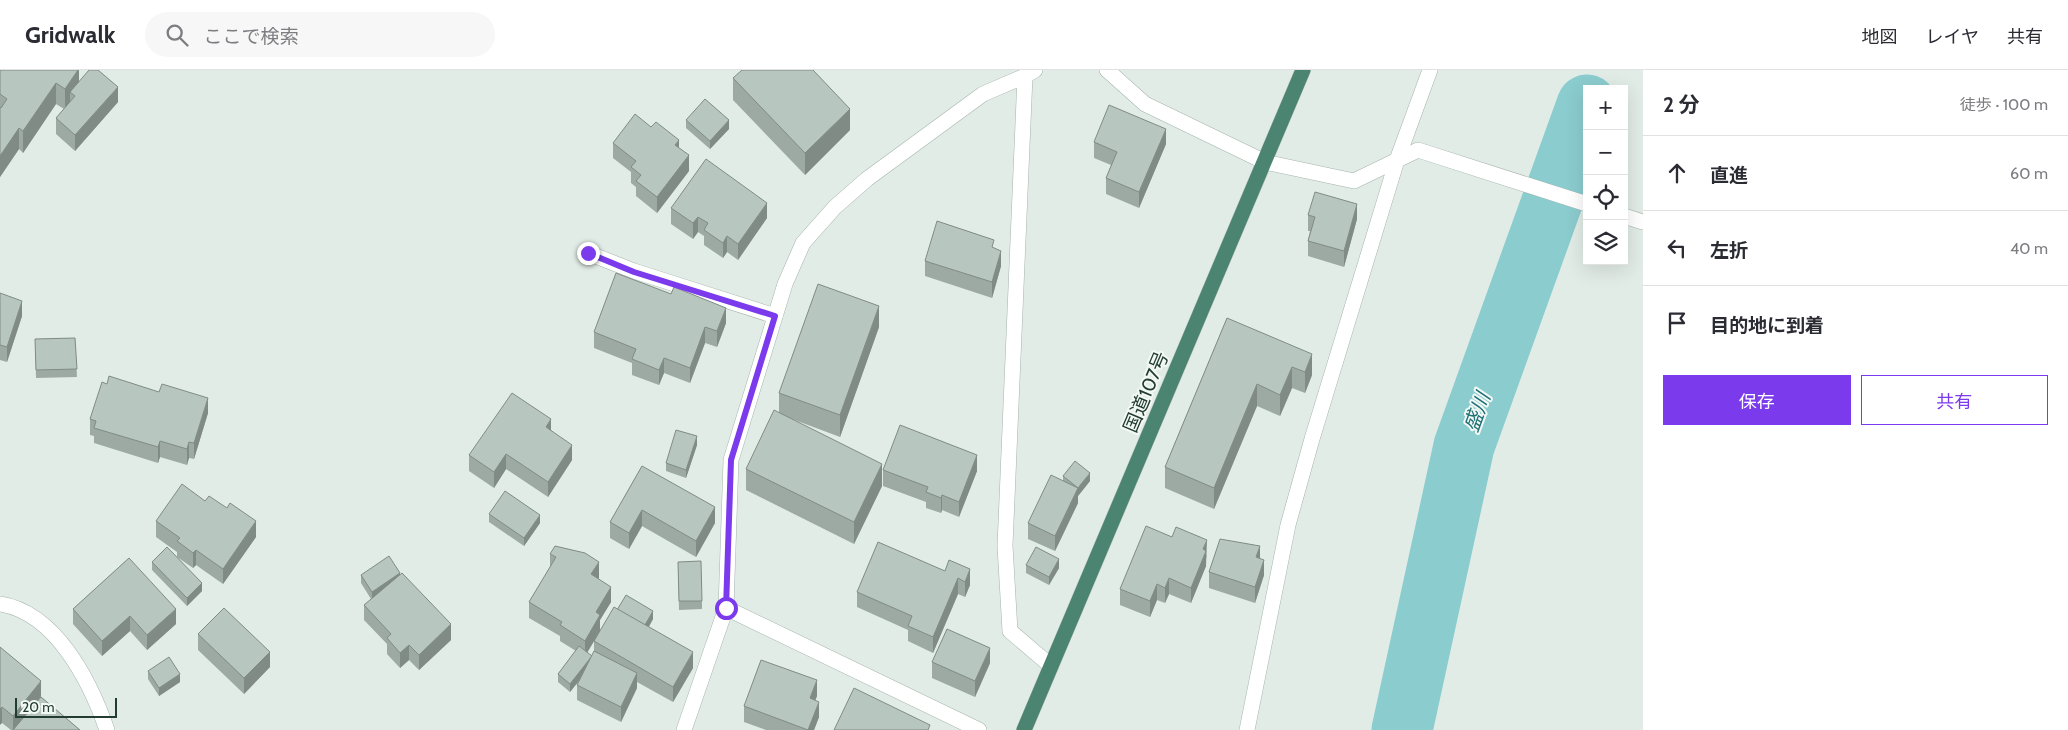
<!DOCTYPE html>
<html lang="ja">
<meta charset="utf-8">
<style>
:root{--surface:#fff;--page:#f7f7f7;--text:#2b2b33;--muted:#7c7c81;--line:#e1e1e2;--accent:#7c3aed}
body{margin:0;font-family:Cabin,"Noto Sans JP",sans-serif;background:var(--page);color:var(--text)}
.controls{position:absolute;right:15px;top:15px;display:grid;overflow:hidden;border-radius:0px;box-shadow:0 5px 20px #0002}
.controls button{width:45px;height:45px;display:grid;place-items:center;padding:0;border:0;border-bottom:1px solid var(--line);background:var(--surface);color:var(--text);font:25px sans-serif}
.scale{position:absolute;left:15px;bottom:12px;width:102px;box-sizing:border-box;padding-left:5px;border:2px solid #223c32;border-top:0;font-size:14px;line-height:18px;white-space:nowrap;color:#223c32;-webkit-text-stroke:4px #f2f8f4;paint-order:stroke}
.stop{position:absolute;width:15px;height:15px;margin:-11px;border:4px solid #7c3aed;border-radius:50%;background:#fff}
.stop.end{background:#7c3aed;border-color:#fff;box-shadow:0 1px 5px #0008}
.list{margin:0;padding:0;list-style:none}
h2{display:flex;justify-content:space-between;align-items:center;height:65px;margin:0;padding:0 20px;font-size:21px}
h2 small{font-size:16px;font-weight:400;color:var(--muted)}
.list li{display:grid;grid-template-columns:32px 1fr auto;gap:15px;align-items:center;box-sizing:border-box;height:75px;padding:0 20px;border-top:1px solid var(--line)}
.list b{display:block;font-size:19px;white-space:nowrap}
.list em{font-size:16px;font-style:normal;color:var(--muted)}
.actions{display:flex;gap:10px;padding:15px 20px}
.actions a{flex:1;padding:11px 0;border:1px solid var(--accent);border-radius:0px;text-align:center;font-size:18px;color:var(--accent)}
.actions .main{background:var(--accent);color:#fff}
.icon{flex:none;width:28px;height:28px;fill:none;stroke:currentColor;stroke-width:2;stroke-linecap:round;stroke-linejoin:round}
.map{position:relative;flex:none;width:1643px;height:660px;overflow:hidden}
header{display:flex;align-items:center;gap:30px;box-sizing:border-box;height:70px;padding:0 25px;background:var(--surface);border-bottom:1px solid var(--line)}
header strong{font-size:24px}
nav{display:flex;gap:28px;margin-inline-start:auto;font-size:18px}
.search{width:350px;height:45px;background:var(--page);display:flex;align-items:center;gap:12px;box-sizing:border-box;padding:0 18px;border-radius:28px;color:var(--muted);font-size:19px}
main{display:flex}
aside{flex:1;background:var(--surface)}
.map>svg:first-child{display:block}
</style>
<header>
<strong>Gridwalk</strong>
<div class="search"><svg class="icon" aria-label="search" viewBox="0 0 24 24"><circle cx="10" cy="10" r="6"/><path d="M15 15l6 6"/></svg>ここで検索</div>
<nav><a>地図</a><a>レイヤ</a><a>共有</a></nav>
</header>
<main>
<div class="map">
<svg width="1643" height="660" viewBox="0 0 1643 660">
<rect width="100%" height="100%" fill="#e2ece6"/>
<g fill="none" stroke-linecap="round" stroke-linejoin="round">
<path stroke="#8bcccf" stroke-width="61" d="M 1402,660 L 1464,376 L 1587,35"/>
<g stroke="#a5b4ac" stroke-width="16">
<g id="minor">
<path d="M 1035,0 L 1025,6 L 1005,476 L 1010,561 L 1051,596"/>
<path d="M 1265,92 L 1354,111 L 1418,80 L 1587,134"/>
<path d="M 1624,146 L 1643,152"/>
<path d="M 588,183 L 634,201 L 775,246"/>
<path d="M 0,534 C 56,543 90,611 107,660"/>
<path d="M 726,538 L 979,660"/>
<path d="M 684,660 L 726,538 L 731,390 L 785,214 L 803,173 L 835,137 L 867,109 L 983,24 L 1025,6"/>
<path d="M 1247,660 L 1288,455 L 1312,369 L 1397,90 L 1430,0"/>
</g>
</g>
<g stroke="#a5b4ac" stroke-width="16">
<path id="tertiary" d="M 1107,0 L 1145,34 L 1265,92"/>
</g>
<g stroke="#c1c8c6" stroke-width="16">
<path id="trunk" d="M 1024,660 L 1303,0"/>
</g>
<use href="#minor" stroke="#fff" stroke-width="15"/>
<use href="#tertiary" stroke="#fff" stroke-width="15"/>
<use href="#trunk" stroke="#4b8471" stroke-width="15"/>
</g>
<g fill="#9daaa4">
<path d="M 0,0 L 79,0 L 79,11 L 118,32 L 75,81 L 56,64 L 56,48 L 64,39 L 56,34 L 23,83 L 19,79 L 0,107 Z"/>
<path d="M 733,8 L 850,60 L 805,105 L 733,30 Z"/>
<path d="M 686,50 L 729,59 L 710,79 L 686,58 Z"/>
<path d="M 1094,72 L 1166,74 L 1139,138 L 1106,124 L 1106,108 L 1111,95 L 1094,88 Z"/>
<path d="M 613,73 L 679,78 L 689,101 L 657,143 L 636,126 L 636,117 L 631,113 L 631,102 L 613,88 Z"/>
<path d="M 671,138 L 767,148 L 738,190 L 727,182 L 723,188 L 704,175 L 704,166 L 698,162 L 693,169 L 671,154 Z"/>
<path d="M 1308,145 L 1357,149 L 1344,197 L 1308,186 L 1308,171 L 1310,161 L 1308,161 Z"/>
<path d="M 994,178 L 1001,196 L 992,228 L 925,206 L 925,191 Z"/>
<path d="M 0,223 L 22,246 L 7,292 L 0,290 Z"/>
<path d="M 1227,248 L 1312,305 L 1305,323 L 1292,318 L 1280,346 L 1257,336 L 1214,439 L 1165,418 L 1165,397 Z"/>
<path d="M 726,253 L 717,277 L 705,273 L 690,313 L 664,303 L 659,315 L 632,305 L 632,293 L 594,278 L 594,262 Z"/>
<path d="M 879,257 L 840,367 L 792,349 L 882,416 L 854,474 L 746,420 L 746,399 L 779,343 L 779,323 Z"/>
<path d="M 75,268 L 77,307 L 36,308 L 35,269 Z"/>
<path d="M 208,343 L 194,389 L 189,388 L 187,395 L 160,387 L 158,393 L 94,373 L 94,366 L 90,365 L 90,349 Z"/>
<path d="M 551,360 L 572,390 L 548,427 L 506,399 L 494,418 L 469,401 L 469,385 Z"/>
<path d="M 697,375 L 686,408 L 666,401 L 666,393 Z"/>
<path d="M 642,396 L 715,453 L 696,487 L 642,456 L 629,479 L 610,468 L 610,452 Z"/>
<path d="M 883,400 L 977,401 L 959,447 L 942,440 L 941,443 L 926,438 L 926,432 L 883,416 Z"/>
<path d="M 1063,406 L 1090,411 L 1078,426 L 1078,433 L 1055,481 L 1028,469 L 1028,453 L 1063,411 Z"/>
<path d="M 489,444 L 540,453 L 524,476 L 489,452 Z"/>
<path d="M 156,451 L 256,467 L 223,514 L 196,495 L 193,498 L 177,487 L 177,482 L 156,467 Z"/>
<path d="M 550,484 L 599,508 L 598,509 L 611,532 L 600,550 L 600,561 L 587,583 L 592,586 L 594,581 L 594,571 L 617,540 L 653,549 L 649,557 L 693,598 L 673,632 L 637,612 L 637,618 L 621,652 L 577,630 L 577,615 L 579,611 L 570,622 L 558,612 L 558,604 L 576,581 L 560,571 L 560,566 L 529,548 L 529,532 L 550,497 Z"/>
<path d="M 1207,485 L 1206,488 L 1206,496 L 1191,533 L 1169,524 L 1165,533 L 1157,530 L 1150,547 L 1120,535 L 1120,519 Z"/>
<path d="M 129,488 L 176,554 L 147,580 L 130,561 L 102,586 L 73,554 L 73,539 Z"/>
<path d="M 1260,488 L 1264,505 L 1255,533 L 1209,518 L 1209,502 Z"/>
<path d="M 949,490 L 970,515 L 965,527 L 958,524 L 933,583 L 908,571 L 908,560 L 857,537 L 857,522 L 945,501 Z"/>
<path d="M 152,492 L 202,521 L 187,536 L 152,500 Z"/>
<path d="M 678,492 L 702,531 L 702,539 L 679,540 Z"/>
<path d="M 1026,495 L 1059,498 L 1049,515 L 1026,503 Z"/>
<path d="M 400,504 L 451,570 L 419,600 L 409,590 L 400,598 L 387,584 L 387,574 L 364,550 L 364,535 L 371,529 L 361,513 L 361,505 Z"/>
<path d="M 198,564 L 270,597 L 244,624 L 198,580 Z"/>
<path d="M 0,577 L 41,626 L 41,627 L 80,660 L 11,660 L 2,653 Z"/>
<path d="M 932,592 L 990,593 L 975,627 L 932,608 Z"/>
<path d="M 148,601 L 180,612 L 159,626 L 148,609 Z"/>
<path d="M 817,626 L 815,630 L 819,647 L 814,660 L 766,660 L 744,652 L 744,636 Z"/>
</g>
<g fill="#808b86">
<path d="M 78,0 L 79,0 L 79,19 L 70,22 L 70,32 L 65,40 L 65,19 Z"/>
<path d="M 56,13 L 56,34 L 23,83 L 23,61 Z"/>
<path d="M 118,17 L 118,32 L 75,81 L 75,65 Z"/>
<path d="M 850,39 L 850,60 L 805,105 L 805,83 Z"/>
<path d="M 729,50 L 729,59 L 710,79 L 710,71 Z"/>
<path d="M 19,58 L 19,79 L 0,107 L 0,86 Z"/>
<path d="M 1166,59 L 1166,74 L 1139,138 L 1139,122 Z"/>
<path d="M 679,70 L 679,86 L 675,75 Z"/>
<path d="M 689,85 L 689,101 L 657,143 L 657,127 Z"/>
<path d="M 767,133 L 767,148 L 738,190 L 738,174 Z"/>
<path d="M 1357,134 L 1357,149 L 1344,197 L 1344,181 Z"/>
<path d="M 698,147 L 698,162 L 693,169 L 693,153 Z"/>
<path d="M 727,166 L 727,182 L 723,188 L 723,173 Z"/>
<path d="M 1001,181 L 1001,196 L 992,228 L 992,212 Z"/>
<path d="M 22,231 L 22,246 L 7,292 L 7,277 Z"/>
<path d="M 879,236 L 879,257 L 840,367 L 840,345 Z"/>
<path d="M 726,238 L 726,253 L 717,277 L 717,261 Z"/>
<path d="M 705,257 L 705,273 L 690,313 L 690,298 Z"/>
<path d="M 1312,284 L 1312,305 L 1305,323 L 1305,302 Z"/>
<path d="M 664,288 L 664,303 L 659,315 L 659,300 Z"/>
<path d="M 1292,297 L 1292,318 L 1280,346 L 1280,325 Z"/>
<path d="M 1257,314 L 1257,336 L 1214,439 L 1214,418 Z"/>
<path d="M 208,328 L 208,343 L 194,389 L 194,373 Z"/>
<path d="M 551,349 L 551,365 L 546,357 Z"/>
<path d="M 697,366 L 697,375 L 686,408 L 686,400 Z"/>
<path d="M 160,371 L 160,387 L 158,393 L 158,377 Z"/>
<path d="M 189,372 L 189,388 L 187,395 L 187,379 Z"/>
<path d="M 572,375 L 572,390 L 548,427 L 548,412 Z"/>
<path d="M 506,384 L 506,399 L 494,418 L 494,402 Z"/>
<path d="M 977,385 L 977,401 L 959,447 L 959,432 Z"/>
<path d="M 882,394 L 882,416 L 854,474 L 854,452 Z"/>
<path d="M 1090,403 L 1090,411 L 1078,426 L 1078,418 Z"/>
<path d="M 1078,418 L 1078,433 L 1055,481 L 1055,466 Z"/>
<path d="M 942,425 L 942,440 L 941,443 L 941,428 Z"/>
<path d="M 715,437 L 715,453 L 696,487 L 696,471 Z"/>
<path d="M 642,440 L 642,456 L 629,479 L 629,463 Z"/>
<path d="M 540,445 L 540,453 L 524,476 L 524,468 Z"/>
<path d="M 256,451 L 256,467 L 223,514 L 223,499 Z"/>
<path d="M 1207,470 L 1206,496 L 1191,533 L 1191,518 L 1203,479 Z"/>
<path d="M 1260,476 L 1260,491 L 1256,487 Z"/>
<path d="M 196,480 L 196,495 L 193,498 L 193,483 Z"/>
<path d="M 1059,489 L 1059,498 L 1049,515 L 1049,507 Z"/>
<path d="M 1264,490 L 1264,505 L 1255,533 L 1255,517 Z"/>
<path d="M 599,492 L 599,508 L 591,520 L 591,504 Z"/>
<path d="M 970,499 L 970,515 L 965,527 L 965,512 Z"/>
<path d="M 400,503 L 400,511 L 372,530 L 372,522 Z"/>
<path d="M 958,508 L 958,524 L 933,583 L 933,567 Z"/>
<path d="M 1169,508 L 1169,524 L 1165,533 L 1165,518 Z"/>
<path d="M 202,513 L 202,521 L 187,536 L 187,528 Z"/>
<path d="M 1157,514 L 1157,530 L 1150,547 L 1150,531 Z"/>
<path d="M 611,517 L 611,532 L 600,550 L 600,561 L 585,586 L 585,571 L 596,542 Z"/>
<path d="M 176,539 L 176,554 L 147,580 L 147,565 Z"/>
<path d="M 653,541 L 653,549 L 642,568 L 642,560 Z"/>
<path d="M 130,546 L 130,561 L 102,586 L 102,571 Z"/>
<path d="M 451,554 L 451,570 L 419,600 L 419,585 Z"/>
<path d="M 409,575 L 409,590 L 400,598 L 400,583 Z"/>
<path d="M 990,578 L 990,593 L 975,627 L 975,611 Z"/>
<path d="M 270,582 L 270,597 L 244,624 L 244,608 Z"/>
<path d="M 693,582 L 693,598 L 673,632 L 673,617 Z"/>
<path d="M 592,586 L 592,594 L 570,622 L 570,614 Z"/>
<path d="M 637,603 L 637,618 L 621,652 L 621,637 Z"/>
<path d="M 180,604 L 180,612 L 159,626 L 159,618 Z"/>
<path d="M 817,610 L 817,626 L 810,644 L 810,628 Z"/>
<path d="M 41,611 L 41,626 L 15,660 L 13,660 L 13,646 Z"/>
<path d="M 819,632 L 819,647 L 814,660 L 808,660 Z"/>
<path d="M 2,637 L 2,653 L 0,655 L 0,639 Z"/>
</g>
<g fill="#b7c6bf" stroke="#808b86">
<path d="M 0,0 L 78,0 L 65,19 L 56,13 L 23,61 L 19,58 L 0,86 L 0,37 L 1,38 L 7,29 L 0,24 Z"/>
<path d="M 89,0 L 98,0 L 118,17 L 75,65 L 56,48 L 75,26 L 70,22 Z"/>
<path d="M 742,0 L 813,0 L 850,39 L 805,83 L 733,8 Z"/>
<path d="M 705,29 L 729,50 L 710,71 L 686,50 Z"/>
<path d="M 1109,35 L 1166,59 L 1139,122 L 1106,108 L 1117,82 L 1094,72 Z"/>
<path d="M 635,44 L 651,57 L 656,52 L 679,70 L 675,75 L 689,85 L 657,127 L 636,111 L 641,105 L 631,97 L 636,91 L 613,73 Z"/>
<path d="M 706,89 L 767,133 L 738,174 L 727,166 L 723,173 L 704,160 L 708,153 L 698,147 L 693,153 L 671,138 Z"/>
<path d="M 1315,122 L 1357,134 L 1344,181 L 1308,171 L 1315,147 L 1308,145 Z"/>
<path d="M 937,151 L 994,170 L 992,177 L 1001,181 L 992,212 L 925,191 Z"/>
<path d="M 616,203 L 671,224 L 674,217 L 726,238 L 717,261 L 705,257 L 690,298 L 664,288 L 659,300 L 632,289 L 636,279 L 594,262 Z"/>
<path d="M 818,214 L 879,236 L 840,345 L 779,323 Z"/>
<path d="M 0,223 L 22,231 L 7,277 L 0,275 Z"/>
<path d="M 1227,248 L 1312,284 L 1305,302 L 1292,297 L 1280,325 L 1257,314 L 1214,418 L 1165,397 Z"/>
<path d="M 75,268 L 77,299 L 36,300 L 35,269 Z"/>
<path d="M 109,306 L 159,322 L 162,314 L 208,328 L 194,373 L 189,372 L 187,379 L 160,371 L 158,377 L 94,358 L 96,351 L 90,349 L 102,312 L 107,314 Z"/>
<path d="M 512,323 L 551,349 L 546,357 L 572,375 L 548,412 L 506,384 L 494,402 L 469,385 Z"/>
<path d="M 774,340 L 882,394 L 854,452 L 746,399 Z"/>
<path d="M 900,355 L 977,385 L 959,432 L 942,425 L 941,428 L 926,422 L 928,417 L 883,400 Z"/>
<path d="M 676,360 L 697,366 L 686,400 L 666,393 Z"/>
<path d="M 1075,391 L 1090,403 L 1078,418 L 1063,406 Z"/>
<path d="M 642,396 L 715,437 L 696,471 L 642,440 L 629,463 L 610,452 Z"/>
<path d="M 1051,405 L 1078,418 L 1055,466 L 1028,453 Z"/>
<path d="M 182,414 L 205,431 L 209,426 L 227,438 L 230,433 L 256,451 L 223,499 L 196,480 L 193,483 L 177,471 L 180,468 L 156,451 Z"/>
<path d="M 505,421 L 540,445 L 524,468 L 489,444 Z"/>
<path d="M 1146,456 L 1172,467 L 1176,457 L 1207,470 L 1203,479 L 1206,481 L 1191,518 L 1169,508 L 1165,518 L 1157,514 L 1150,531 L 1120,519 Z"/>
<path d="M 1220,469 L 1260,476 L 1256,487 L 1264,490 L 1255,517 L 1209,502 Z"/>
<path d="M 878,472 L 945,501 L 949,490 L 970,499 L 965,512 L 958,508 L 933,567 L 908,556 L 912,546 L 857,522 Z"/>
<path d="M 555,476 L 585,483 L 599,492 L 591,504 L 611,517 L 596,542 L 600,545 L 585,571 L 560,555 L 562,552 L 529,532 L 556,487 L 550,484 Z"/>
<path d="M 167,477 L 202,513 L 187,528 L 152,492 Z"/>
<path d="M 1036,477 L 1059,489 L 1049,507 L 1026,495 Z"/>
<path d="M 389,486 L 400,503 L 372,522 L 361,505 Z"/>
<path d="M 129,488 L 176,539 L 147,565 L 130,546 L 102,571 L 73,539 Z"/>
<path d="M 701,491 L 702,531 L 679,531 L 678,492 Z"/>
<path d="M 402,503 L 451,554 L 419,585 L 409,575 L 400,583 L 387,568 L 391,564 L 364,535 Z"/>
<path d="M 626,525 L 653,541 L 645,555 L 617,540 Z"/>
<path d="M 614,537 L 693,582 L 673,617 L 594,571 Z"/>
<path d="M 224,538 L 270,582 L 244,608 L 198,564 Z"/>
<path d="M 947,559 L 990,578 L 975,611 L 932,592 Z"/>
<path d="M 579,576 L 592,586 L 570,614 L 558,604 Z"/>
<path d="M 0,577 L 41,611 L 13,646 L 2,637 L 0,639 Z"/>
<path d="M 594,581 L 637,603 L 621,637 L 577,615 Z"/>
<path d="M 169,587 L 180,604 L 159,618 L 148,601 Z"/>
<path d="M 761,590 L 817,610 L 810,628 L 819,632 L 808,660 L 744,636 Z"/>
<path d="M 854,618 L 930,655 L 928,660 L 834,660 Z"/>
<path d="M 41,627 L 80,660 L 13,660 Z"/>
</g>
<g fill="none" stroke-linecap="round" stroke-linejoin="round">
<path stroke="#7c3aed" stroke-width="6" d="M 588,183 L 634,202 L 775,246 L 731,390 L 726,538"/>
</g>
<g text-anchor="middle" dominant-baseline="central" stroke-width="4" stroke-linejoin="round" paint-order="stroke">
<g font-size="19" fill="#223c32" stroke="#f2f8f4">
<text transform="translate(1146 322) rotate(-67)">国道107号</text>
</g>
<g font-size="20" font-style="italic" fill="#1e7076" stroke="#f2f8f4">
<text transform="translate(1477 342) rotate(-70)">盛川</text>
</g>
</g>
</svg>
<div class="controls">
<button>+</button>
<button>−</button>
<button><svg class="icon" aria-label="locate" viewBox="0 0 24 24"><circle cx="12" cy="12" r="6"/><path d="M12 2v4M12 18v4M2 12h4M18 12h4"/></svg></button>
<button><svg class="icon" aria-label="layers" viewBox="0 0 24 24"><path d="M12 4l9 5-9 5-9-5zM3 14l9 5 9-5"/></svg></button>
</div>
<div class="scale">20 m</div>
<div class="stop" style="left:726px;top:538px"></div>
<div class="stop end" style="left:588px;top:183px"></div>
</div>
<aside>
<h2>2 分<small>徒歩 · 100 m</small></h2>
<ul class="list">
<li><svg class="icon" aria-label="ahead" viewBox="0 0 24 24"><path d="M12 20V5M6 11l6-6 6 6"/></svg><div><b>直進</b></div><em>60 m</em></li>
<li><svg class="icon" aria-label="left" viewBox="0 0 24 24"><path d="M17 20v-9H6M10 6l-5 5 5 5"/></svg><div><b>左折</b></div><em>40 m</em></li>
<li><svg class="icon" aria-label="arrive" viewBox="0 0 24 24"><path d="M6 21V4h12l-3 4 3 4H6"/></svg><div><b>目的地に到着</b></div></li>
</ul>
<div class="actions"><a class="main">保存</a><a>共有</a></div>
</aside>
</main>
